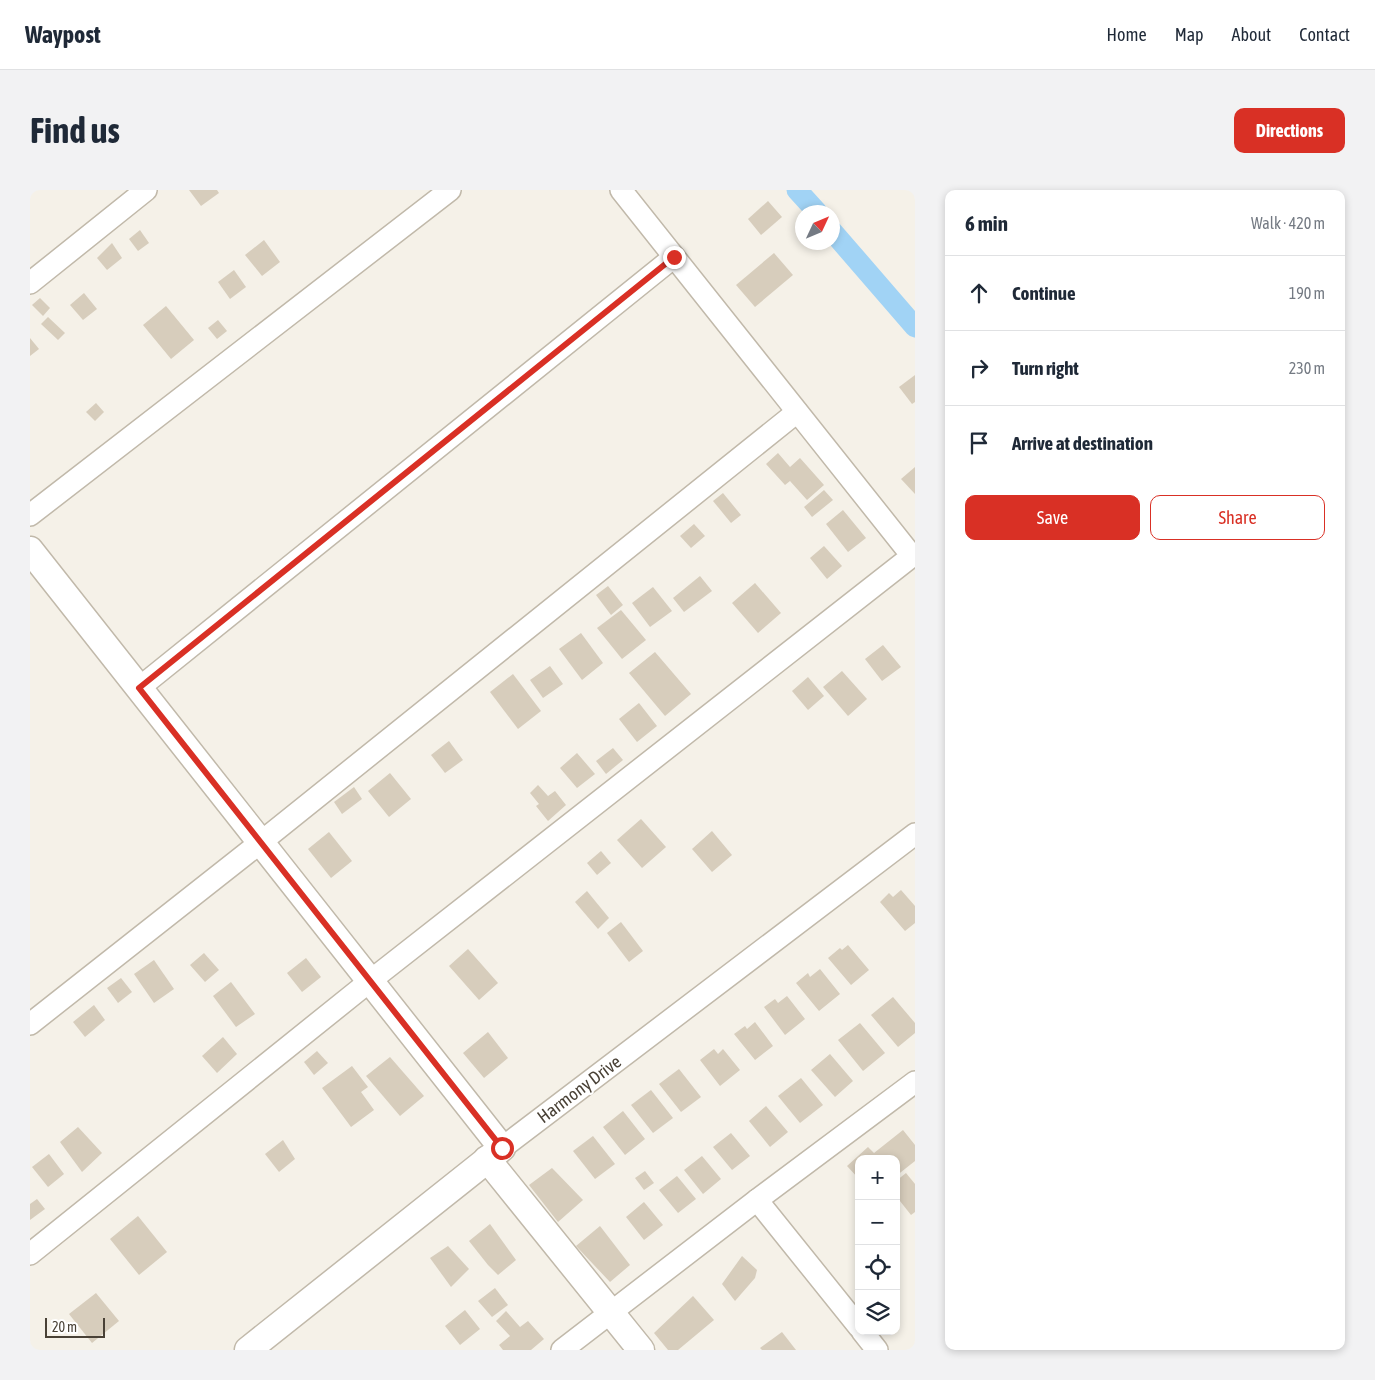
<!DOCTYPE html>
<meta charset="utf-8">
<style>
:root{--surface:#fff;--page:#f2f2f3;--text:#1f2937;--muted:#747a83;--line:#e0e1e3;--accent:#d93025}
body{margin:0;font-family:"Asap Condensed",sans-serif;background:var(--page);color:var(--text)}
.controls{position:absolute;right:15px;bottom:15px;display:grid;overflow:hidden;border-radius:10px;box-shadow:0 2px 8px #0003}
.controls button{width:45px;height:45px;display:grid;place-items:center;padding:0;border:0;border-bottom:1px solid var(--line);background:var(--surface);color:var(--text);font:25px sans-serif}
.compass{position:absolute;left:765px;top:15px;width:45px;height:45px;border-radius:50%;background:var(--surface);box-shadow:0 2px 8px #0003;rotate:46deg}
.scale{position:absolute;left:15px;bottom:12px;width:60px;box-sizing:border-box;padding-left:5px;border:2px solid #494136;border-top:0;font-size:14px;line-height:18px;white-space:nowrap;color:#494136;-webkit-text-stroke:4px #fff;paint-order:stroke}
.stop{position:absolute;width:15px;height:15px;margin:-11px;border:4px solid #d93025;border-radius:50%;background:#fff}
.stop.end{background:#d93025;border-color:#fff;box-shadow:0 1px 5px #0008}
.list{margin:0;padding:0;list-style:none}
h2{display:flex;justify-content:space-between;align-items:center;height:65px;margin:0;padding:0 20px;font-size:21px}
h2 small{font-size:16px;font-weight:400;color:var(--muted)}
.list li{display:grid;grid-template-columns:32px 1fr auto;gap:15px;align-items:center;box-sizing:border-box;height:75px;padding:0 20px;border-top:1px solid var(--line)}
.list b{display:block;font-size:19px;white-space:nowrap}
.list em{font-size:16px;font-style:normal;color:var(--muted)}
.actions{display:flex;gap:10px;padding:15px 20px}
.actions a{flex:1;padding:11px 0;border:1px solid var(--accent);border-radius:10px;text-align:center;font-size:18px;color:var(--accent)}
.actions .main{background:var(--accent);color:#fff}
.icon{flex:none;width:28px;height:28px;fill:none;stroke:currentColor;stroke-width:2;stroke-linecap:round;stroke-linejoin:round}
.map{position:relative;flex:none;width:885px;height:1160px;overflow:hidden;border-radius:10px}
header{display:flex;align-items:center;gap:30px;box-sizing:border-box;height:70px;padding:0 25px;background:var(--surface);border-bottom:1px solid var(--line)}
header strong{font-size:24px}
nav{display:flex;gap:28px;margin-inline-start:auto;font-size:18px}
.intro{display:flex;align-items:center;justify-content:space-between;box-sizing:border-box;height:120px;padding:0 30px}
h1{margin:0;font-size:35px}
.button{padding:12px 22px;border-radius:10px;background:var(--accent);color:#fff;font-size:18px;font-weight:700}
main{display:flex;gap:30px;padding:0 30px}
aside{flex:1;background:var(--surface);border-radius:10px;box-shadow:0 2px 8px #0003}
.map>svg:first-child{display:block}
</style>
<header>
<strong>Waypost</strong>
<nav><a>Home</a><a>Map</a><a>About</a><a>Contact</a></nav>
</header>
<div class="intro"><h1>Find us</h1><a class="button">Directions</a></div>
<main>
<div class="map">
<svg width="885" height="1160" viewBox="0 0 885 1160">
<rect width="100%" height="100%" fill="#f5f1e8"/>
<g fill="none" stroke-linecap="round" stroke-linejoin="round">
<g stroke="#a1d3f5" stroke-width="21">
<path d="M 767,0 L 787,22"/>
<path d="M 802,41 L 885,137"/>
</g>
</g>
<g fill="#d7cdbc">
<path d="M 159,0 L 187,0 L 189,3 L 171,16 Z"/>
<path d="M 738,11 L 752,27 L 731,45 L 718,29 Z"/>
<path d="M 110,40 L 119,53 L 108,61 L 99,49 Z"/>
<path d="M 234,50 L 250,72 L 232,86 L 215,65 Z"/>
<path d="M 82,53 L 92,68 L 77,80 L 67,68 Z"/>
<path d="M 744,63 L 763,85 L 725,117 L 706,95 Z"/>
<path d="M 204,80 L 216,97 L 200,109 L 188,92 Z"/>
<path d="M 54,103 L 67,119 L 53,130 L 40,115 Z"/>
<path d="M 10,108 L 20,118 L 13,126 L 2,115 Z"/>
<path d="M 136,116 L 164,150 L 141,169 L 113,135 Z"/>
<path d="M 18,127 L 35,143 L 28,150 L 11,134 Z"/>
<path d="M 188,130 L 197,141 L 187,149 L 178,138 Z"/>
<path d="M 0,148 L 9,159 L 0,166 Z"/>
<path d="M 885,185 L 885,212 L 882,214 L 869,197 Z"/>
<path d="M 66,213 L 74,222 L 65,231 L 56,222 Z"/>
<path d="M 748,263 L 760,277 L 770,268 L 794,295 L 777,310 L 760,291 L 755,295 L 736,274 Z"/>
<path d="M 885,277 L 885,304 L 871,289 Z"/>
<path d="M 794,300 L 803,310 L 782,327 L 774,317 Z"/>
<path d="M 693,303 L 711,325 L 701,333 L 683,311 Z"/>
<path d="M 813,320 L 836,348 L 818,362 L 796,334 Z"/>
<path d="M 664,334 L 675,346 L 661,358 L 650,346 Z"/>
<path d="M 794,356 L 812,376 L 797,389 L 780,368 Z"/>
<path d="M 670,386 L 682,401 L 654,422 L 643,408 Z"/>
<path d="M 725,393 L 751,423 L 728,443 L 702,413 Z"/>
<path d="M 578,396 L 593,415 L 581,425 L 566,405 Z"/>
<path d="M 623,397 L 642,421 L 620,437 L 602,413 Z"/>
<path d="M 591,420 L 616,450 L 592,469 L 567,438 Z"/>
<path d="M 551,443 L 573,473 L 552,490 L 529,459 Z"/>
<path d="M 853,455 L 871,477 L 852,491 L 835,469 Z"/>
<path d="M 625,462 L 661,504 L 635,526 L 599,483 Z"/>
<path d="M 520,476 L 533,494 L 513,508 L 500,490 Z"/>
<path d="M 812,481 L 837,509 L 818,526 L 793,497 Z"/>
<path d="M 483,484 L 511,521 L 488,539 L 460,502 Z"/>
<path d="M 778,487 L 794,506 L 778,520 L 762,501 Z"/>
<path d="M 609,513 L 627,536 L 607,552 L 589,529 Z"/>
<path d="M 419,551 L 433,570 L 415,583 L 401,565 Z"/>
<path d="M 583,558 L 593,570 L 576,584 L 566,571 Z"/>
<path d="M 547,563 L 565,584 L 547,598 L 530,578 Z"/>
<path d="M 360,583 L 381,609 L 359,627 L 338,601 Z"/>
<path d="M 508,595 L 518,606 L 525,601 L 536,615 L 518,631 L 506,616 L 509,614 L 500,603 Z"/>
<path d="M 324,597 L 332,609 L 312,624 L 304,612 Z"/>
<path d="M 611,629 L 636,657 L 612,678 L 587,650 Z"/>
<path d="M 682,641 L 702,665 L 682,682 L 662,659 Z"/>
<path d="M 299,642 L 322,671 L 301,688 L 278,659 Z"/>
<path d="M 571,661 L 581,673 L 567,685 L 557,673 Z"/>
<path d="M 871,700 L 885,716 L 885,733 L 875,741 L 850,712 L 859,703 L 863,707 Z"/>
<path d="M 557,701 L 579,728 L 568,739 L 545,712 Z"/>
<path d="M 591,732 L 613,761 L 599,772 L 577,743 Z"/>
<path d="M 818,755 L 839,780 L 821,795 L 798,768 L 810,758 L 812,760 Z"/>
<path d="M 438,759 L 468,793 L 449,810 L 419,776 Z"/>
<path d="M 174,763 L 189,780 L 175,792 L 160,775 Z"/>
<path d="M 276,768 L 291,787 L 272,802 L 257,783 Z"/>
<path d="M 124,770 L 144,799 L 124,813 L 104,784 Z"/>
<path d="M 790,779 L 810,804 L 789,821 L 766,793 L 778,783 L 780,787 Z"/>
<path d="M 91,788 L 102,802 L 88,813 L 77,798 Z"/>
<path d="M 201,792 L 225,824 L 206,837 L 183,806 Z"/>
<path d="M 757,806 L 775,829 L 755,845 L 734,817 L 745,809 L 748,813 Z"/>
<path d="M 863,807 L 885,833 L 885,843 L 868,857 L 841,825 Z"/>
<path d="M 64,815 L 75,830 L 55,847 L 43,832 Z"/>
<path d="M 725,832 L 743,856 L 725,870 L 704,844 L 715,836 L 717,839 Z"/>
<path d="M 830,833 L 855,863 L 833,881 L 808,850 Z"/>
<path d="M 458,842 L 478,868 L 454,888 L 433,863 Z"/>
<path d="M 193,847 L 207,864 L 187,883 L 172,866 Z"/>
<path d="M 684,859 L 688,864 L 693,859 L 710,880 L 690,896 L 670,870 Z"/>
<path d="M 287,861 L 298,873 L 284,885 L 274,872 Z"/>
<path d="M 800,864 L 823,891 L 805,907 L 781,880 Z"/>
<path d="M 360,867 L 394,906 L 370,926 L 336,886 Z"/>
<path d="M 322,876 L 338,897 L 331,902 L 344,920 L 321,937 L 292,898 Z"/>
<path d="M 649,879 L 671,907 L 651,922 L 629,894 Z"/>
<path d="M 771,888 L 793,915 L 770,933 L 748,906 Z"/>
<path d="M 621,900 L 643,928 L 623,943 L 601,915 Z"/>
<path d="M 736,916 L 758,942 L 740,957 L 719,931 Z"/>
<path d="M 593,921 L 615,949 L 595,965 L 573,937 Z"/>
<path d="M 48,937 L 72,963 L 52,982 L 30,952 Z"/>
<path d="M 873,940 L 885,955 L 885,971 L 866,986 L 866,969 L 829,969 L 829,989 L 817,976 L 838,957 L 844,963 Z"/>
<path d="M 701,943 L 720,966 L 702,980 L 683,957 Z"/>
<path d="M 563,946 L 585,974 L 565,989 L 543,961 Z"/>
<path d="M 253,950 L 265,969 L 249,982 L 235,964 Z"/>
<path d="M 19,964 L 34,984 L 18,997 L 2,977 Z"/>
<path d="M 672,966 L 691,989 L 673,1004 L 654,980 Z"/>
<path d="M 522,978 L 553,1010 L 528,1032 L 499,995 Z"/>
<path d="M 615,981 L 624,993 L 614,1000 L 605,988 Z"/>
<path d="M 876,983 L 885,994 L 885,1022 L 881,1025 L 866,1006 L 866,991 Z"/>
<path d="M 647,986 L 666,1009 L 648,1023 L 629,1000 Z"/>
<path d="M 7,1009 L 15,1019 L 0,1030 L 0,1014 Z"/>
<path d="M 614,1012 L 633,1035 L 614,1050 L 596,1027 Z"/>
<path d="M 108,1026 L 137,1062 L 109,1085 L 80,1049 Z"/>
<path d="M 460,1034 L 486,1070 L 468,1085 L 458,1075 L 439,1051 Z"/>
<path d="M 570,1036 L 600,1075 L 580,1092 L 546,1056 Z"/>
<path d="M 418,1056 L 439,1079 L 421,1097 L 400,1068 Z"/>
<path d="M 712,1066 L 727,1080 L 725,1088 L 705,1111 L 692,1094 Z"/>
<path d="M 465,1098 L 478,1115 L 462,1127 L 448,1111 Z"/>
<path d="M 66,1103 L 89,1131 L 62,1153 L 39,1124 Z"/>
<path d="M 663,1106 L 684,1130 L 648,1160 L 638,1160 L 624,1143 Z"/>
<path d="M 435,1120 L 450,1139 L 430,1155 L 415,1136 Z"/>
<path d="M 476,1121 L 490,1137 L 498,1131 L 514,1149 L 501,1160 L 473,1160 L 469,1155 L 480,1146 L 466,1131 Z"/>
<path d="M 752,1142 L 766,1160 L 732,1160 L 730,1158 Z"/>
</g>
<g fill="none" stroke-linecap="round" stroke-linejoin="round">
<g stroke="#c1b9aa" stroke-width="24">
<g id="minor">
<path d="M 0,93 L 116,0"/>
<path d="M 0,325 L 420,0"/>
<path d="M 109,498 L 644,67"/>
<path d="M 0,834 L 231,652 L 767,222"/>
<path d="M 472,958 L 885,644"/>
<path d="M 727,1010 L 829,1137"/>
<path d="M 0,1064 L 340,791 L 882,366 L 591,0"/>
<path d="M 832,1141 L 847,1160"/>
<path d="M 532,1160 L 727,1010 L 885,892"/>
</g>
</g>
<g stroke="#c1b9aa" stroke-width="29">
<g id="tertiary">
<path d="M 0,360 L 472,958 L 218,1160"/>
<path d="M 457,969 L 611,1160"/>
</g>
</g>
<use href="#minor" stroke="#fff" stroke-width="21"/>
<use href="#tertiary" stroke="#fff" stroke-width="26"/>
</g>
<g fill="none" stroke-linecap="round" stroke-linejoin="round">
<path stroke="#d93025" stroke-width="6" d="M 472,958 L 109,498 L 644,67"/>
</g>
<g text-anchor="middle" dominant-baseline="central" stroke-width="4" stroke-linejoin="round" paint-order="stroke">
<g font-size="18" fill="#494136" stroke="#fff">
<text transform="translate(549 899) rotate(-37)">Harmony Drive</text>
</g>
</g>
</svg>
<div class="controls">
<button>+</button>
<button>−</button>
<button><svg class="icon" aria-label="locate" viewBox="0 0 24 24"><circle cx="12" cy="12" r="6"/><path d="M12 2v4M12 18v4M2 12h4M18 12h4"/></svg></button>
<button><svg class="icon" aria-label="layers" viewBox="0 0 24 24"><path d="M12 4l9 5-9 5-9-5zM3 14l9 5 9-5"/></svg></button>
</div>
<svg class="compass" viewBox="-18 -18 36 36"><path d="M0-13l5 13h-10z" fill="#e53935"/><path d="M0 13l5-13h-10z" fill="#747a83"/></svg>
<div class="scale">20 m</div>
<div class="stop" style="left:472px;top:958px"></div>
<div class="stop end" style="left:644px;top:67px"></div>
</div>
<aside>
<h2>6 min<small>Walk · 420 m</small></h2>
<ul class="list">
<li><svg class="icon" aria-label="ahead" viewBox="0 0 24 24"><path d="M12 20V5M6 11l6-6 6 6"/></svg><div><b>Continue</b></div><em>190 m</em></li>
<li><svg class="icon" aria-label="right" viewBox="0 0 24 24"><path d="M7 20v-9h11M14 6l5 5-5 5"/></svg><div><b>Turn right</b></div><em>230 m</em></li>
<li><svg class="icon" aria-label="arrive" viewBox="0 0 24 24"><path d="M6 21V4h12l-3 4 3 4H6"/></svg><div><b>Arrive at destination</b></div></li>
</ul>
<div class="actions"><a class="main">Save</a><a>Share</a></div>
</aside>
</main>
